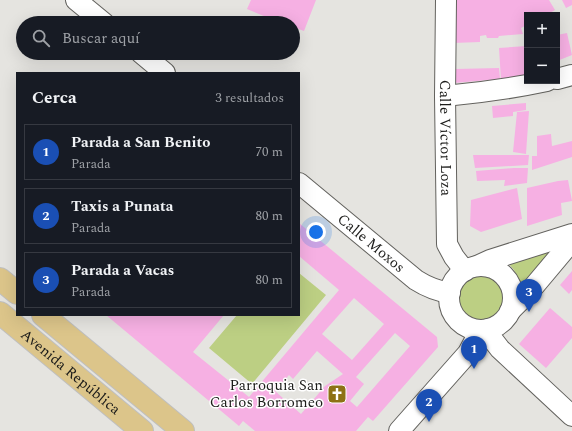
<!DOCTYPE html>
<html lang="es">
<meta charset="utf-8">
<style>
:root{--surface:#171b24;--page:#242831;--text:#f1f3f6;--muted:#9ea1a6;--line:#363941;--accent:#0b8043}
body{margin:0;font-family:Spectral,serif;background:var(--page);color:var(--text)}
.controls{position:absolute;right:12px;top:12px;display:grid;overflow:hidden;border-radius:0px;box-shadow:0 4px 16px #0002}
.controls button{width:36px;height:36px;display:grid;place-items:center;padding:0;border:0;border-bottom:1px solid var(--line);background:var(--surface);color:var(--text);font:20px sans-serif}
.you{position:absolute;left:316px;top:232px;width:14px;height:14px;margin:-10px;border:3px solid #fff;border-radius:50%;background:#1a73e8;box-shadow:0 0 0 6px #1a73e833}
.badge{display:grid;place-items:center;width:26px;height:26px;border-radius:50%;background:var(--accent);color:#fff;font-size:13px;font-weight:700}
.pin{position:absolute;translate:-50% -33px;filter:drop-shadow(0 1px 2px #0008)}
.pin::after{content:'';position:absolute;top:21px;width:14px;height:12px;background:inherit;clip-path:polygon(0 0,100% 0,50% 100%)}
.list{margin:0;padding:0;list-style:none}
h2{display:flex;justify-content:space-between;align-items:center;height:52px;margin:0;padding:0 16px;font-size:17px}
h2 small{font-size:13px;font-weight:400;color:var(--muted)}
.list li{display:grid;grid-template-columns:26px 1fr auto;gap:12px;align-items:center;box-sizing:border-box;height:56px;margin:0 8px 8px;padding:0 8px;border:1px solid var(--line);border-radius:0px}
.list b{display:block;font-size:15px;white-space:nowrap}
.list p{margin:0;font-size:13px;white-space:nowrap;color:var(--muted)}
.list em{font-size:13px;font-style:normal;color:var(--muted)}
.icon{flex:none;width:22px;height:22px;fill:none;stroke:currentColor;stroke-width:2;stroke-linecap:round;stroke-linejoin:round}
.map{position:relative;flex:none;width:572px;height:431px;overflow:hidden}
.search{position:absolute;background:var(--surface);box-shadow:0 4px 16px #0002;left:16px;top:16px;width:284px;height:44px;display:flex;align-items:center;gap:10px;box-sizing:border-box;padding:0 14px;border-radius:22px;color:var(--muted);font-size:15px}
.panel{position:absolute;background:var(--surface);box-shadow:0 4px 16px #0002;left:16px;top:72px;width:284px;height:244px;border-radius:0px}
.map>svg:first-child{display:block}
</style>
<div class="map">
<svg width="572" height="431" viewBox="0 0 572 431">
<rect width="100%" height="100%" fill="#e5e4e0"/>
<g fill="#bccf83">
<path d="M 554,247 L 554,250 L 521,284 L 514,270 L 509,264 Z"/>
<path d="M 299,273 L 326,295 L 252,384 L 209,348 L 237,315 L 299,315 Z"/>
<circle cx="481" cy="297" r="24"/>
</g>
<g fill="#f6b0e3" fill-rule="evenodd">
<path d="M 251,0 L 316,0 L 304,31 L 293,27 L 293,23 L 281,23 L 247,9 Z"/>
<path d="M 455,0 L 549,0 L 555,10 L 546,15 L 527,15 L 527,25 L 521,28 L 523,34 L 499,36 L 498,38 L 487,38 L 486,35 L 480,36 L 480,42 L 453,43 Z"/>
<path d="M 562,0 L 572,0 L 572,5 L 566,8 Z"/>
<path d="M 567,33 L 572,55 L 557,61 L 557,35 Z"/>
<path d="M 527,46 L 527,77 L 501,80 L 499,48 Z"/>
<path d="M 499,68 L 500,79 L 454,83 L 455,69 Z"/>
<path d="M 526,103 L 526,110 L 513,112 L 513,116 L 493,118 L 492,106 Z"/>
<path d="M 529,111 L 526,154 L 513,152 L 517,112 Z"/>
<path d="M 551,134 L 552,146 L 572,141 L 572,157 L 532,170 L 532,156 L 537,156 L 537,136 Z"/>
<path d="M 473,155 L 529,155 L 528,165 L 475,168 Z"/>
<path d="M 514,168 L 528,168 L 527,183 L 504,186 L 505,180 L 477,181 L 476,171 Z"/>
<path d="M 568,180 L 572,201 L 561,203 L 562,215 L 527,226 L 527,188 L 558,181 Z"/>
<path d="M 517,188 L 522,219 L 481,232 L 470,226 L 471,200 Z"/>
<path d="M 299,223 L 437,337 L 438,347 L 373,421 L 368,417 L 356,431 L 255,431 L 243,421 L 239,426 L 106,315 L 224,315 L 193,352 L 249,397 L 339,290 L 299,256 ZM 354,298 L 384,324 L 352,360 L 322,334 ZM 395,333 L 410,346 L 357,407 L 350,401 L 364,384 L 356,377 ZM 317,351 L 343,374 L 325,386 L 301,414 L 275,391 L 289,375 L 293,379 Z"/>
<path d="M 572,271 L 572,290 L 569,294 L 560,285 Z"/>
<path d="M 550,308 L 572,327 L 572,338 L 546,368 L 519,344 Z"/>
</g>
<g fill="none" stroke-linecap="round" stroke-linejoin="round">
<g stroke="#63625e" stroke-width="22">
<g id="minor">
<path d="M 76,0 L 104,23"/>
<path id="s1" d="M 446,0 L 445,96 L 447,244 L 454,257 L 465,271"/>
<path d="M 141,53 L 165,73"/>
<path d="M 557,79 L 572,75"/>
<path d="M 445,96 C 479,93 514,88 547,81"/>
<path id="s2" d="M 299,183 L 416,280 C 427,287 437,291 450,293"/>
<path d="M 477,266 L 490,260 L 572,234"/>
<circle cx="481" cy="298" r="32"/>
<path d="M 510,311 L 530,291 L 572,241"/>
<path d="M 488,329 L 493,340 L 500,349 L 572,416"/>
<path d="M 399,431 L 468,353 L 475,340 L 479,330"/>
</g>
</g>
<g stroke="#bfbfbf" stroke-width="24">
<g id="major">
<path d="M 0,279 L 17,293"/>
<path id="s3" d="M 0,313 L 142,431"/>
<path d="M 43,315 L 183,431"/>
</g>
</g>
<use href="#minor" stroke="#fff" stroke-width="20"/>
<use href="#major" stroke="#dcc58a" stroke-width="22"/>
</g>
<defs>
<g id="church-square" transform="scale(1)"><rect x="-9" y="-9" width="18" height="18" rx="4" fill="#8d7115" stroke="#fff"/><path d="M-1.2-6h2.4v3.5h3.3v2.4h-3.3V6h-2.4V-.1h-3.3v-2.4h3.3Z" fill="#fff"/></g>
</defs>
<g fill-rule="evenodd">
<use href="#church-square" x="337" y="394"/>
</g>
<g text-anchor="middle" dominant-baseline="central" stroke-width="3" stroke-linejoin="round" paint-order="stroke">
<g font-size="15" fill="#1c1c1a" stroke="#fff">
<text stroke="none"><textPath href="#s1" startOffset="138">Calle Víctor Loza</textPath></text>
<text stroke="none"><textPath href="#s2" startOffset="94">Calle Moxos</textPath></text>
<text stroke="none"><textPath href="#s3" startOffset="92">Avenida República</textPath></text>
</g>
<g font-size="15" fill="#1c1c1a" stroke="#fff" text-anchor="end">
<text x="323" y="385">Parroquia San<tspan x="323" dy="17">Carlos Borromeo</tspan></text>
</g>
</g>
</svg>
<div class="controls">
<button>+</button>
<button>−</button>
</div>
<div class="you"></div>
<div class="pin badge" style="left:474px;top:369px;background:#1a4fb4">1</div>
<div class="pin badge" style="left:429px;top:422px;background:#1a4fb4">2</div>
<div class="pin badge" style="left:529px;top:312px;background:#1a4fb4">3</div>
<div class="search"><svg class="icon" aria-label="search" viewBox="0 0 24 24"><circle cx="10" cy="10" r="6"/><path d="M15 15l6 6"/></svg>Buscar aquí</div>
<section class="panel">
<h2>Cerca<small>3 resultados</small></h2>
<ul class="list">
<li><span class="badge" style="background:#1a4fb4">1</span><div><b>Parada a San Benito</b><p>Parada</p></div><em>70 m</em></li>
<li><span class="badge" style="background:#1a4fb4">2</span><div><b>Taxis a Punata</b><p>Parada</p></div><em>80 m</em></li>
<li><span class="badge" style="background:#1a4fb4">3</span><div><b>Parada a Vacas</b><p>Parada</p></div><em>80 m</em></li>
</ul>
</section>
</div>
